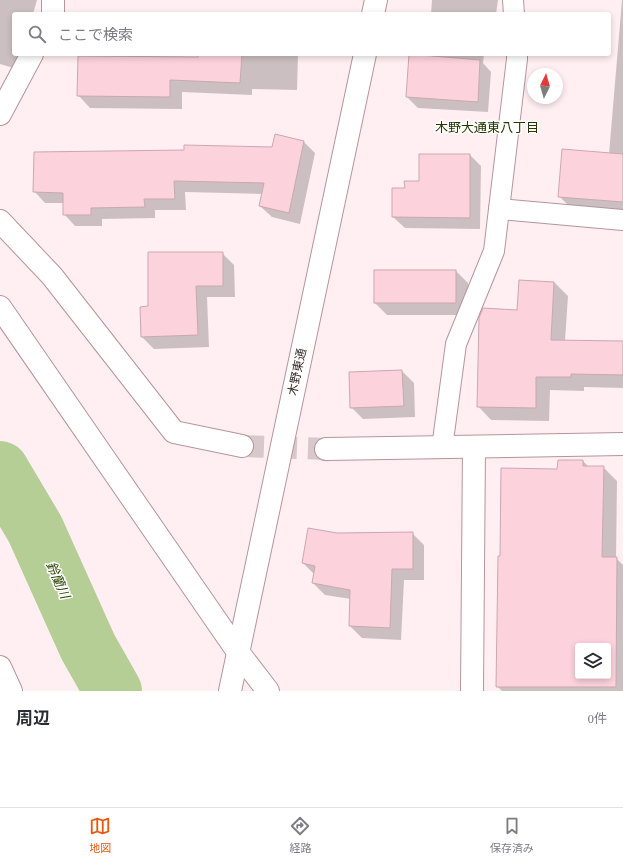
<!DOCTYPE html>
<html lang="ja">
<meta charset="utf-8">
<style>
:root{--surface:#fff;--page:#f2f2f3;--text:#2b2b33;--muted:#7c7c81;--line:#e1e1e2;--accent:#ea580c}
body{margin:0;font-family:"Source Serif 4","Noto Sans JP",serif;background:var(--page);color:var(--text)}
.controls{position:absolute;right:12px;bottom:12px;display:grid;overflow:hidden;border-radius:4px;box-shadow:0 2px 6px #0003}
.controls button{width:36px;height:36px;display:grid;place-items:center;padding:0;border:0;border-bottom:1px solid var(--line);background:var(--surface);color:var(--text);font:20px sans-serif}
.compass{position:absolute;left:527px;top:68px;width:36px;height:36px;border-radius:50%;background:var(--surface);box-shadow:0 2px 6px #0003;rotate:5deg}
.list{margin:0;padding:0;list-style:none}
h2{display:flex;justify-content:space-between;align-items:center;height:52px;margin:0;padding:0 16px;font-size:17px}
h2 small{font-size:13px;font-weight:400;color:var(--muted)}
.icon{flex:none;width:22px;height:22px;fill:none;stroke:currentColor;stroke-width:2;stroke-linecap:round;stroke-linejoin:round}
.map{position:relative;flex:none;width:623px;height:691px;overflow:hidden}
.search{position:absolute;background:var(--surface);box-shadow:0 2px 6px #0003;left:12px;right:12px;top:12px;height:44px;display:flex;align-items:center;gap:10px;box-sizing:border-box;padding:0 14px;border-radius:4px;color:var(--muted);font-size:15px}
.sheet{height:116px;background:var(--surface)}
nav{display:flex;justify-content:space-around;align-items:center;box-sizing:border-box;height:56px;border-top:1px solid var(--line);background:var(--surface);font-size:11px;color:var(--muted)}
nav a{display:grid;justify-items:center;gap:2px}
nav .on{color:var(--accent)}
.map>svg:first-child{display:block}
</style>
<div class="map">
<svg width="623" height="691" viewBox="0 0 623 691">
<rect width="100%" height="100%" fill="#ffeff3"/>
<g fill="#0003" fill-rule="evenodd">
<path d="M 0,0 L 37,0 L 33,14 L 14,14 L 14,54 L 21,54 L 17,69 L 0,64 Z"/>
<path d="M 432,0 L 498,0 L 496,14 L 431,14 Z"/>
<path d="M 622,0 L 623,0 L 623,214 L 573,210 L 559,196 L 609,154 Z"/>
<path d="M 199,54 L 298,54 L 297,90 L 252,89 L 252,95 L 182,92 L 182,109 L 90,108 L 78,95 L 199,58 Z"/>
<path d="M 425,54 L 484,54 L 483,63 L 491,72 L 488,112 L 418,108 L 407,97 Z"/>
<path d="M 304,142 L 315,153 L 300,224 L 272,217 L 260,206 L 263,194 L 185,192 L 186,210 L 155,210 L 155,218 L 102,219 L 102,226 L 75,226 L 64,214 L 64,203 L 45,203 L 34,191 L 185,151 L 273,148 Z"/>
<path d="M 420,155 L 470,155 L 481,166 L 480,229 L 405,228 L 393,217 L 406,189 L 420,182 Z"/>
<path d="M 222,253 L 234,265 L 235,297 L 207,297 L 209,347 L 154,349 L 142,337 L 149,307 Z"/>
<path d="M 456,271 L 468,283 L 468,315 L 387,315 L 375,303 Z"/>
<path d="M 554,282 L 568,296 L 565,341 L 623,342 L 623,388 L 584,387 L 584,391 L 550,390 L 549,421 L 491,420 L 478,406 L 518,311 Z"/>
<path d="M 402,371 L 414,383 L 415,417 L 363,419 L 351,407 Z"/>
<path d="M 583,461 L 589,467 L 603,467 L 617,481 L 616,558 L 623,565 L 623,691 L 502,691 L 497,686 L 501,557 L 558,470 ZM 578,646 L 608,646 L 608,676 L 578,676 Z"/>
<path d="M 412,533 L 424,545 L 424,580 L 404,580 L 401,640 L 362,638 L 350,626 L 351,599 L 325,595 L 313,583 L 315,575 L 303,563 L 337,534 Z"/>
</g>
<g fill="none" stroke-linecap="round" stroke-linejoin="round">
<path stroke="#b5ce95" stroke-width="58" d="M 0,470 L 35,529 L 88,647 L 113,691"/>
</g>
<g fill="#fcd2dc" stroke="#cba8b0" fill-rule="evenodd">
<path d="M 198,54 L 242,54 L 240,83 L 170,80 L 170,97 L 77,96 L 78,56 L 198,57 Z"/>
<path d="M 409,54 L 480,60 L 478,102 L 406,97 Z"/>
<path d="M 275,134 L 304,141 L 289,213 L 259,206 L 264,183 L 174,181 L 175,199 L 144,199 L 145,207 L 91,208 L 91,215 L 63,215 L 63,193 L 33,192 L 34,152 L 184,150 L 184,145 L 272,147 Z"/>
<path d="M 562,149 L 623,154 L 623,202 L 558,197 Z"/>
<path d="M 419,154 L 470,154 L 470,218 L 392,217 L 392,188 L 405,188 L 404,181 L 419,181 Z"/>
<path d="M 148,252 L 223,252 L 223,286 L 196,286 L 198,335 L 141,337 L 140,307 L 148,306 Z"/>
<rect x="374" y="270" width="82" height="33"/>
<path d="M 519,280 L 554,282 L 551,340 L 623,341 L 623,375 L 571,374 L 571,377 L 536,377 L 536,408 L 477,407 L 479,318 L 483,308 L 517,310 Z"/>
<path d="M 402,370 L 404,406 L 350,408 L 349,372 Z"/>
<path d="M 558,460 L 583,460 L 583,466 L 604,466 L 602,557 L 617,557 L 616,687 L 496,687 L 498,556 L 500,556 L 501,468 L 557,469 ZM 578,646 L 608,646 L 608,676 L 578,676 Z"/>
<path d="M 308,528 L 337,533 L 413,532 L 413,569 L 392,569 L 390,628 L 349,626 L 350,590 L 312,583 L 315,566 L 302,563 Z"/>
</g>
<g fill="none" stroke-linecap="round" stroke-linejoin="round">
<path stroke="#d7c8cc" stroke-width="22" stroke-dasharray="22 11" stroke-linecap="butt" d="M 242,446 L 326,449"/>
<g stroke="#b6949c" stroke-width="22">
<g id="lane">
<path d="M 513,0 L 514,14"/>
<path d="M 499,209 L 623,220"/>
<path d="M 442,448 L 456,344 L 494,251 L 517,59 L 517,54"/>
</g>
</g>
<g stroke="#b6949c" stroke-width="24">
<g id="street">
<path d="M 53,14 L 53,0"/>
<path d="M 0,114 L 32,54"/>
<path d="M 0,221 L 52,276 L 174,432 L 242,446"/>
<path d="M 0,307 L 238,652 L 268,691"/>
<path d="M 326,449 L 623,444"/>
<path d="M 0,667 L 11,691"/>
<path d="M 472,691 L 474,447"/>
</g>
</g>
<g stroke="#b6949c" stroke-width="24">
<g id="secondary">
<path d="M 373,14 L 376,0"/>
<path d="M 230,691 L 365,54"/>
</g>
</g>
<use href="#lane" stroke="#fff" stroke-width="20"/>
<use href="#street" stroke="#fff" stroke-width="22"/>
<use href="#secondary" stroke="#fff" stroke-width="22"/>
</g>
<g text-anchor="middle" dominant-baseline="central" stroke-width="3" stroke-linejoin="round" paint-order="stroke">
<g font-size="12" fill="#392b2e" stroke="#fff">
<text transform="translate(297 372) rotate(-78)">木野東通</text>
</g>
<g font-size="13" fill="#243701" stroke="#fff">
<text x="487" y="127">木野大通東八丁目</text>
</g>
<g font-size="13" font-style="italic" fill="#2e4404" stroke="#fff">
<text transform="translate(58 580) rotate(66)">鈴蘭川</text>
</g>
</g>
</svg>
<div class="controls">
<button><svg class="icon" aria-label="layers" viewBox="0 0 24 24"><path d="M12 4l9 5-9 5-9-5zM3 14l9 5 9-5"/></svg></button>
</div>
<svg class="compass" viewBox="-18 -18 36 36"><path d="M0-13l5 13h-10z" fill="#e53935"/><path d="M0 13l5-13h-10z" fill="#7c7c81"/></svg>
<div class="search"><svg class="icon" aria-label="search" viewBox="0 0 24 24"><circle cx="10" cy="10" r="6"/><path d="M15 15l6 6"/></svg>ここで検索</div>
</div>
<section class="sheet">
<h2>周辺<small>0件</small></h2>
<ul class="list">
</ul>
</section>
<nav>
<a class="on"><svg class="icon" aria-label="map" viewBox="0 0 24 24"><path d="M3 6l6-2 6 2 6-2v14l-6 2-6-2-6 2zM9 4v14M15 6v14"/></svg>地図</a>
<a><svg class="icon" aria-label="directions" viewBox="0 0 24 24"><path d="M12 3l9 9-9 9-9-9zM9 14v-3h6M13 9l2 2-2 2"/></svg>経路</a>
<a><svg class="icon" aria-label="saved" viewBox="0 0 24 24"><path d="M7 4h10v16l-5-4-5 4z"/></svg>保存済み</a>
</nav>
